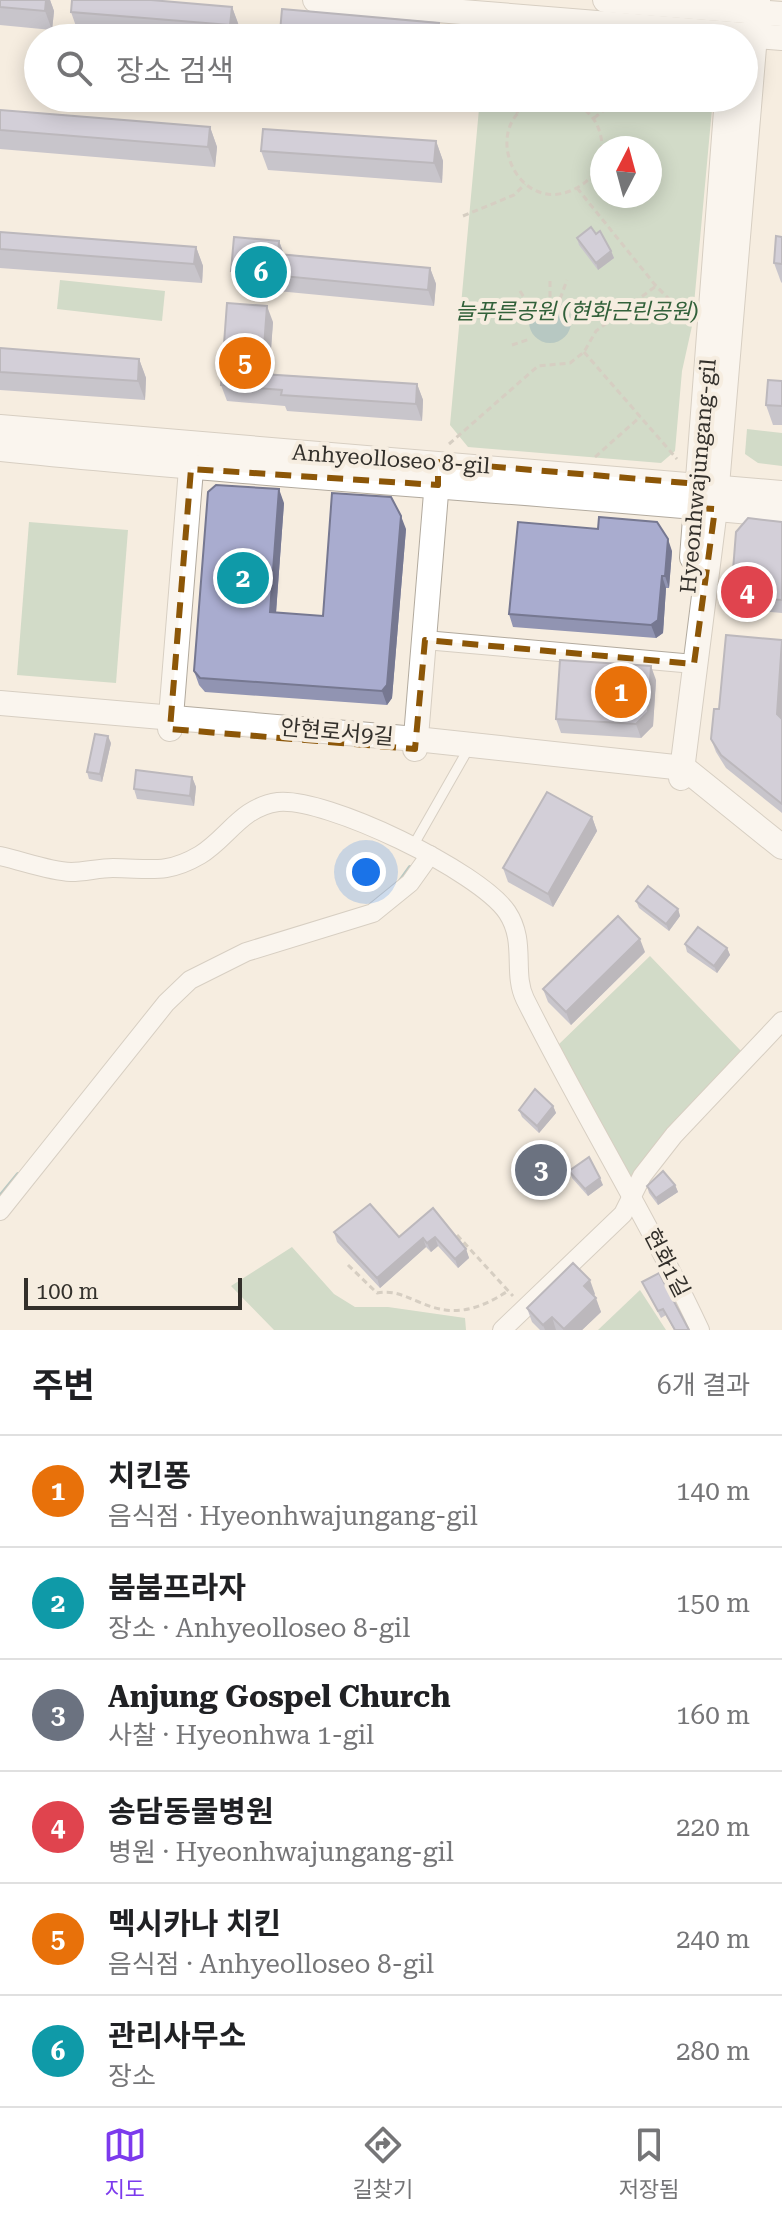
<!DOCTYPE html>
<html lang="ko">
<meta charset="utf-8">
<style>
:root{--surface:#fff;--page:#f2f2f2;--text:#202124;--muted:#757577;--line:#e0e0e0;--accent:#7c3aed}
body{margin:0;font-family:"Roboto Serif","Noto Sans KR",serif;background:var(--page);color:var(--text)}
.compass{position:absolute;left:590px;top:136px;width:72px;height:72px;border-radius:50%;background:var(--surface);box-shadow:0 4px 20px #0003;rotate:6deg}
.scale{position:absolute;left:24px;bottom:20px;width:218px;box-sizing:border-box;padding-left:8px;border:4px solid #33302b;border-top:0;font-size:22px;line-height:28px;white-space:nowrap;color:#33302b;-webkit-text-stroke:6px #f6ede0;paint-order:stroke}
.you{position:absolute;left:366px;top:872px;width:28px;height:28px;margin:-20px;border:6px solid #fff;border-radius:50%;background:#1a73e8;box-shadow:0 0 0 12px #1a73e833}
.badge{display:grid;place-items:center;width:52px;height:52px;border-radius:50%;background:var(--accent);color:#fff;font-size:26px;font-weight:700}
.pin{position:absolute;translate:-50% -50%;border:4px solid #fff;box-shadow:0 2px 8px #0006}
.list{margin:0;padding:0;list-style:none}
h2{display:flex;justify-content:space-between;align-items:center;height:104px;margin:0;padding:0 32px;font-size:34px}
h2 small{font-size:26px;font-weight:400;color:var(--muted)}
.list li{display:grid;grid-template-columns:52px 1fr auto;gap:24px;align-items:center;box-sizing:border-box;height:112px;padding:0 32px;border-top:2px solid var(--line)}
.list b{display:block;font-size:30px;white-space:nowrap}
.list p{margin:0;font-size:26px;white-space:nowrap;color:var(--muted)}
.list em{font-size:26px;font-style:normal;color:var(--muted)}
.icon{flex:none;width:44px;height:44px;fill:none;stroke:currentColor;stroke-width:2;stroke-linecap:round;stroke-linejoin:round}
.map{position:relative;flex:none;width:782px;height:1330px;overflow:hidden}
.search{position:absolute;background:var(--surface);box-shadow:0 4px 20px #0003;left:24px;right:24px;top:24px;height:88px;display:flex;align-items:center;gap:20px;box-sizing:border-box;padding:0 28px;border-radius:44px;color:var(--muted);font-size:30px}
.sheet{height:776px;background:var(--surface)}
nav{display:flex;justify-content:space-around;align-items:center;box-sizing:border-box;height:112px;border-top:2px solid var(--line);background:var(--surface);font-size:22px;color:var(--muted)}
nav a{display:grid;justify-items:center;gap:4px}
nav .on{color:var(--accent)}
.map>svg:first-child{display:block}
</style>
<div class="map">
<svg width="782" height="1330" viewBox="0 0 782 1330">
<rect width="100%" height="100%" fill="#f6ede0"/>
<g fill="#a7c5aa" fill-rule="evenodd">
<path d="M 488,29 L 595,36 L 608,38 L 487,38 Z"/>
<path d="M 480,98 L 713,98 L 692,326 L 682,371 L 675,451 L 661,463 L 468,447 L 450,425 ZM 602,148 L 650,148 L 650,196 L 602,196 Z"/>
<path d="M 60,280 L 165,291 L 162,321 L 57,309 Z"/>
<path d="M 747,429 L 782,433 L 782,466 L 758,463 L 745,454 Z"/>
<path d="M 29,522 L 128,530 L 116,683 L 17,675 Z"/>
<path d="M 650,956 L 742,1052 L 680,1117 L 630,1177 L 556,1047 Z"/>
<path d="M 292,1247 L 334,1294 L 355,1307 L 388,1307 L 465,1318 L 466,1330 L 274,1330 L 231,1286 Z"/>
<path d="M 640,1290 L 666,1330 L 598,1330 Z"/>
</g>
<circle fill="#6b9b9d" cx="550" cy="322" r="21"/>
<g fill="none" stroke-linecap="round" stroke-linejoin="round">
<g stroke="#6b9b9d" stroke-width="4">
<path d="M 400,881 L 410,867"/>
<path d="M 0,1196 L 18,1174"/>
</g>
<g stroke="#b2aa9e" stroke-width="11">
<path id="lane" d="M 413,846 L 466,753"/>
</g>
<g stroke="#b2aa9e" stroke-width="20">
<g id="street">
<path d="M 425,640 L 694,664"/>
<path d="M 0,856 C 23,861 48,871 71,872 C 85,872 99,868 113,868 C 149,868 166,875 200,855 C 228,838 241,807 278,802 C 326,797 479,871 507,912 C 527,942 512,972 525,999 C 581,1111 647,1217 700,1330"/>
<path d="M 0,1211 L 166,1003 L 190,980 L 246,952 L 373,913 L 410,883 L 430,855"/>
<path d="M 502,1330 L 623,1214 L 642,1176 L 674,1135 L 782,1021"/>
</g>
</g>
<g stroke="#b2aa9e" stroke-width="26">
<g id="secondary">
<path d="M 315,0 L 782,38"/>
<path d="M 605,0 L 782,14"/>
<path d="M 0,427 L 782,493"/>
<path d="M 0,449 C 260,476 522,490 782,515"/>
<path d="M 692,558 L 727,98"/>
<path d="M 0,703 L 416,739 L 684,768 L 782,847"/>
<path d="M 170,729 L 191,469"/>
<path d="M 415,749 L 438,469"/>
<path d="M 681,778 L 715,509 L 758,0"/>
</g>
</g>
<g stroke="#afa89e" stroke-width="3" stroke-dasharray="6 4" stroke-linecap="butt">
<path d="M 513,98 L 518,115"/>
<path d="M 553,98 C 469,106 513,227 580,186 C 592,179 601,165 602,150"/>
<path d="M 558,98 C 584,103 602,120 602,148"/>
<path d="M 594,118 L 620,98"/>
<path d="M 577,188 L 656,286 L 691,321"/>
<path d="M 463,216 L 514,195 L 525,184"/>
<path d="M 520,291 L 530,307"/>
<path d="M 550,297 L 550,278"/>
<path d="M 560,299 L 567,280"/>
<path d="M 507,315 L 525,316"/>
<path d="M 512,345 L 530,339"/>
<path d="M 584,352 L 677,459"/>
<path d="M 449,444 L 538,366 L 570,363 L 584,352 L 596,331 L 656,286"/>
<path d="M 595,457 L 640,417"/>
<path d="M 457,1235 L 513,1296"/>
<path d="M 348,1265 L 377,1293 C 394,1290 404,1296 419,1302 C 454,1318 478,1310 508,1291"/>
</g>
<use href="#lane" stroke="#fff" stroke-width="9"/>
<use href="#street" stroke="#fff" stroke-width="18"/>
<use href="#secondary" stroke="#fff" stroke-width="24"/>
</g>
<g fill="#9194b2">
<path d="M 0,0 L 50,0 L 54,11 L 52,30 L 0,25 Z"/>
<path d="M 232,7 L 239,26 L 238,38 L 158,38 L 78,32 L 71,12 Z"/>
<path d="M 439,23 L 445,38 L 282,38 L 280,32 Z"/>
<path d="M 0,110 L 210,127 L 217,147 L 215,167 L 0,149 Z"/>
<path d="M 436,141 L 443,161 L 442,183 L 268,170 L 261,151 Z"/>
<path d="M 0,232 L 196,247 L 203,266 L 202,283 L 0,268 Z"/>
<path d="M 596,234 L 611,251 L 614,258 L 598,270 L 579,245 L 577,238 Z"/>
<path d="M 782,237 L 782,283 L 781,282 L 774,263 Z"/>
<path d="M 279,241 L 284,254 L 430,268 L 436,284 L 434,306 L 237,287 L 231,271 Z"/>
<path d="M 273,322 L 269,374 L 417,384 L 423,400 L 422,421 L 287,411 L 285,406 L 227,401 L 221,385 Z"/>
<path d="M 0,348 L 139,359 L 146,378 L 145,400 L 0,390 Z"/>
<path d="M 782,381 L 782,425 L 773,425 L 766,405 Z"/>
<path d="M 284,503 L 276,613 L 323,616 L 406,529 L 392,698 L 387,705 L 205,692 L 199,685 L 194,671 Z"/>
<path d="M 782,522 L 782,613 L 736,609 L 731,596 Z"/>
<path d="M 672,551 L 669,588 L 666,588 L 663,633 L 656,638 L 513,627 L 509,614 Z"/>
<path d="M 782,640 L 782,813 L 726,768 L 716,752 L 711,739 L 719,709 Z"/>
<path d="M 656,680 L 653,726 L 641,738 L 561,733 L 556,719 Z"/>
<path d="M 111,743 L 102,782 L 89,779 L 87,772 Z"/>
<path d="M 192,777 L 196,787 L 194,806 L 137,799 L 134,789 Z"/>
<path d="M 592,817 L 597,831 L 553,907 L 508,882 L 503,868 Z"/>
<path d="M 636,901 L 678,909 L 680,916 L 669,931 L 639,908 Z"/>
<path d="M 685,944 L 727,948 L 730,955 L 717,973 L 687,952 Z"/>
<path d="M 645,952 L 571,1025 L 548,1002 L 543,989 Z"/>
<path d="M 553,1106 L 556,1113 L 539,1133 L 522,1117 L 519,1110 Z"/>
<path d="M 520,1159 L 559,1174 L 546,1191 L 522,1166 Z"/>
<path d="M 569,1171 L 603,1185 L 588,1196 L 572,1178 Z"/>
<path d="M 675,1185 L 678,1192 L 658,1205 L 649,1193 L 647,1186 Z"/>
<path d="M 433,1208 L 466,1249 L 469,1258 L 458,1268 L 438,1246 L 431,1252 L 426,1247 L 380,1288 L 337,1242 L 334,1232 L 399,1237 Z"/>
<path d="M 642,1282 L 689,1330 L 674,1330 L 666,1315 L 661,1318 Z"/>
<path d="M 595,1294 L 594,1296 L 601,1312 L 582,1330 L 540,1330 L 532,1322 L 527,1308 Z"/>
</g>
<g fill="#767891">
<path d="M 46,0 L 50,0 L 54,11 L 52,30 L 45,11 Z"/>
<path d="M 232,7 L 239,26 L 238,38 L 235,38 L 230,25 Z"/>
<path d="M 439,23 L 445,38 L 438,38 Z"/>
<path d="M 210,127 L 217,147 L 215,167 L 208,147 Z"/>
<path d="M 436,141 L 443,161 L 442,183 L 434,163 Z"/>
<path d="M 279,241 L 285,258 L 278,254 Z"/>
<path d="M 196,247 L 203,266 L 202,283 L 194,264 Z"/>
<path d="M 611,251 L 614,258 L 598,270 L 596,263 Z"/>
<path d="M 430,268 L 436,284 L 434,306 L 428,290 Z"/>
<path d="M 267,306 L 273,322 L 268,390 L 262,374 Z"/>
<path d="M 139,359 L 146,378 L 145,400 L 138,381 Z"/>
<path d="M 417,384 L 423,400 L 422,421 L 416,404 Z"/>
<path d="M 279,489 L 284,503 L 275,626 L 270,612 Z"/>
<path d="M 401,516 L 406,529 L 392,698 L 387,705 L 382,691 Z"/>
<path d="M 668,539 L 672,551 L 669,588 L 665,576 Z"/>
<path d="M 662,576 L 666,588 L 663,633 L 656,638 L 651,625 Z"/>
<path d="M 782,651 L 782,723 L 777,714 Z"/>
<path d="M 651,666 L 656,680 L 653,726 L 641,738 L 636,724 Z"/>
<path d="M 108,736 L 111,743 L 102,782 L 100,774 Z"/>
<path d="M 192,777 L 196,787 L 194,806 L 190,796 Z"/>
<path d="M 592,817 L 597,831 L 553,907 L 548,894 Z"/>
<path d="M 678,909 L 680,916 L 669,931 L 666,924 Z"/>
<path d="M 640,939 L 645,952 L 571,1025 L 566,1012 Z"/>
<path d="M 727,948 L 730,955 L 717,973 L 714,966 Z"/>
<path d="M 553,1106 L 556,1113 L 539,1133 L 537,1126 Z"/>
<path d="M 557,1167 L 559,1174 L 546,1191 L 544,1184 Z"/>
<path d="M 600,1178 L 603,1185 L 588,1196 L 585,1189 Z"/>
<path d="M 675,1185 L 678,1192 L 658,1205 L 656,1198 Z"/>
<path d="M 435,1237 L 438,1246 L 431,1252 L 427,1243 Z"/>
<path d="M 423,1238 L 426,1247 L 380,1288 L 377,1278 Z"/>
<path d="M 466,1249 L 469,1258 L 458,1268 L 455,1259 Z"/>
<path d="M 590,1280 L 595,1294 L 589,1300 L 584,1286 Z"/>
<path d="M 596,1298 L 601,1312 L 582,1330 L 564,1330 Z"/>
<path d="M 552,1317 L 556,1330 L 545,1330 L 543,1325 Z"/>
</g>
<g fill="#a9accf" stroke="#767891" stroke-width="2">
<path d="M 0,0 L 46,0 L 45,11 L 0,7 Z"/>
<path d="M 72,0 L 151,0 L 232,7 L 230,25 L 71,12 Z"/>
<path d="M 282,9 L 439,23 L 438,38 L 345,38 L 280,32 Z"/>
<path d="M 0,110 L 210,127 L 208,147 L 0,130 Z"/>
<path d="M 263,129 L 436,141 L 434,163 L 261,151 Z"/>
<path d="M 591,227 L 596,234 L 600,231 L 611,251 L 596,263 L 577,238 Z"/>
<path d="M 0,232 L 196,247 L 194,264 L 0,249 Z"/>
<path d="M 776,236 L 782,237 L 782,264 L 774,263 Z"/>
<path d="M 234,237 L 279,241 L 278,254 L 430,268 L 428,290 L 231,271 Z"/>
<path d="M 227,303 L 267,306 L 262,374 L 417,384 L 416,404 L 281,395 L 282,390 L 221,385 Z"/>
<path d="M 0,348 L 139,359 L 138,381 L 0,372 Z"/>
<path d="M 768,380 L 782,381 L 782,406 L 766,405 Z"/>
<path d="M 216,485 L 279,489 L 270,612 L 323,616 L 332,493 L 391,497 L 401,516 L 387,685 L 382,691 L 200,678 L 194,671 L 208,492 Z"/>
<path d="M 599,517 L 657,522 L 668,539 L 665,576 L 662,576 L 658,620 L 651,625 L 509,614 L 518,522 L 598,529 Z"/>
<path d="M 748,518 L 782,522 L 782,600 L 731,596 L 736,532 Z"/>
<path d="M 726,635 L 782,640 L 777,714 L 782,719 L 782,804 L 721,755 L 711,739 L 714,709 L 719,709 Z"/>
<path d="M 560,660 L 651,666 L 648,712 L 636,724 L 556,719 Z"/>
<path d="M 95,734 L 108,736 L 100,774 L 87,772 Z"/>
<path d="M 136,770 L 192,777 L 190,796 L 134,789 Z"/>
<path d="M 547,792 L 592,817 L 548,894 L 503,868 Z"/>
<path d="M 648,886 L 678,909 L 666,924 L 636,901 Z"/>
<path d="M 618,916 L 640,939 L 566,1012 L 543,989 Z"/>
<path d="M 698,927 L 727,948 L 714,966 L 685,944 Z"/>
<path d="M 535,1089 L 553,1106 L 537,1126 L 519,1110 Z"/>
<path d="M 533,1143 L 557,1167 L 544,1184 L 520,1159 Z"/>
<path d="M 589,1157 L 600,1178 L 585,1189 L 569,1171 Z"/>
<path d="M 663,1171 L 675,1185 L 656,1198 L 647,1186 Z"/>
<path d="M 370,1204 L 399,1237 L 433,1208 L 466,1249 L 455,1259 L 435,1237 L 427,1243 L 423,1238 L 377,1278 L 334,1232 Z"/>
<path d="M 573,1263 L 590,1280 L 584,1286 L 596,1298 L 564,1329 L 552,1317 L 543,1325 L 527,1308 Z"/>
<path d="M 659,1273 L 689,1330 L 675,1330 L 663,1309 L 658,1311 L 642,1282 Z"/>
</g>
<path d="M0 0H782V1330H0ZM 438,462 L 699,484 L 698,508 L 715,509 L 694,664 L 425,640 L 415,749 L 170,729 L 191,469 L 438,485 Z" fill="#f6ede0" fill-opacity=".55" fill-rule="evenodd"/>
<path fill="none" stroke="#8c5607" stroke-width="6" stroke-dasharray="16 10" stroke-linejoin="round" d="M 438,462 L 699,484 L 698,508 L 715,509 L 694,664 L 425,640 L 415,749 L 170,729 L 191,469 L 438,485 Z"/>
<g text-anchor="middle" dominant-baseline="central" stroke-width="8" stroke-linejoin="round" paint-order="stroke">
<g font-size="22" font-style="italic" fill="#32613a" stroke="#f6ede0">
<text x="577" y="311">늘푸른공원 (현화근린공원)</text>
</g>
<g font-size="22" fill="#33302b" stroke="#f6ede0">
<text transform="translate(391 459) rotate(4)">Anhyeolloseo 8-gil</text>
<text transform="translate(698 476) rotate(-85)">Hyeonhwajungang-gil</text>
<text transform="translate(337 732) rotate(5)">안현로서9길</text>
<text transform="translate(667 1263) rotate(63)">현화1길</text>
</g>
</g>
</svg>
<svg class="compass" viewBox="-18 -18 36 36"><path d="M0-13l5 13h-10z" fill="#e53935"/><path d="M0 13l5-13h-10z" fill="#757577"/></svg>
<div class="scale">100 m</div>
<div class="you"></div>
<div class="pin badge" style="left:621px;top:692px;background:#e8710a">1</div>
<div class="pin badge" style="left:243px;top:578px;background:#0f9aa8">2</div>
<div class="pin badge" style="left:541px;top:1170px;background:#6b7280">3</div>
<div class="pin badge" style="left:747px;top:592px;background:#e0444e">4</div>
<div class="pin badge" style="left:245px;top:363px;background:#e8710a">5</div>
<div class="pin badge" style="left:261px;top:272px;background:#0f9aa8">6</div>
<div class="search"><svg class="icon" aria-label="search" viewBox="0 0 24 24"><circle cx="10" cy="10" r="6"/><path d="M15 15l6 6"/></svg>장소 검색</div>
</div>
<section class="sheet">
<h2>주변<small>6개 결과</small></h2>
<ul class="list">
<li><span class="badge" style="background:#e8710a">1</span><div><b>치킨퐁</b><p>음식점 · Hyeonhwajungang-gil</p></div><em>140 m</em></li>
<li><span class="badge" style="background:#0f9aa8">2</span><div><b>붐붐프라자</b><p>장소 · Anhyeolloseo 8-gil</p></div><em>150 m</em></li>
<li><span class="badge" style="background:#6b7280">3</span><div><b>Anjung Gospel Church</b><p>사찰 · Hyeonhwa 1-gil</p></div><em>160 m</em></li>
<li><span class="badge" style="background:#e0444e">4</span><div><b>송담동물병원</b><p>병원 · Hyeonhwajungang-gil</p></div><em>220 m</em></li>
<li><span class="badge" style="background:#e8710a">5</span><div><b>멕시카나 치킨</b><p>음식점 · Anhyeolloseo 8-gil</p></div><em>240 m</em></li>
<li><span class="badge" style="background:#0f9aa8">6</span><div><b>관리사무소</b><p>장소</p></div><em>280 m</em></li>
</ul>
</section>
<nav>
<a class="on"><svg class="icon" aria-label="map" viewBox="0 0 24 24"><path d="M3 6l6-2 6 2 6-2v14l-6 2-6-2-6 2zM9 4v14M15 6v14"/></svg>지도</a>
<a><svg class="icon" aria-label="directions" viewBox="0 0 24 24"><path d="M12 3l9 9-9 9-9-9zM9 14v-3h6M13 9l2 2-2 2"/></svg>길찾기</a>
<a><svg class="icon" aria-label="saved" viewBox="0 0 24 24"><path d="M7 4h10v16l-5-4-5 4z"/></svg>저장됨</a>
</nav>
